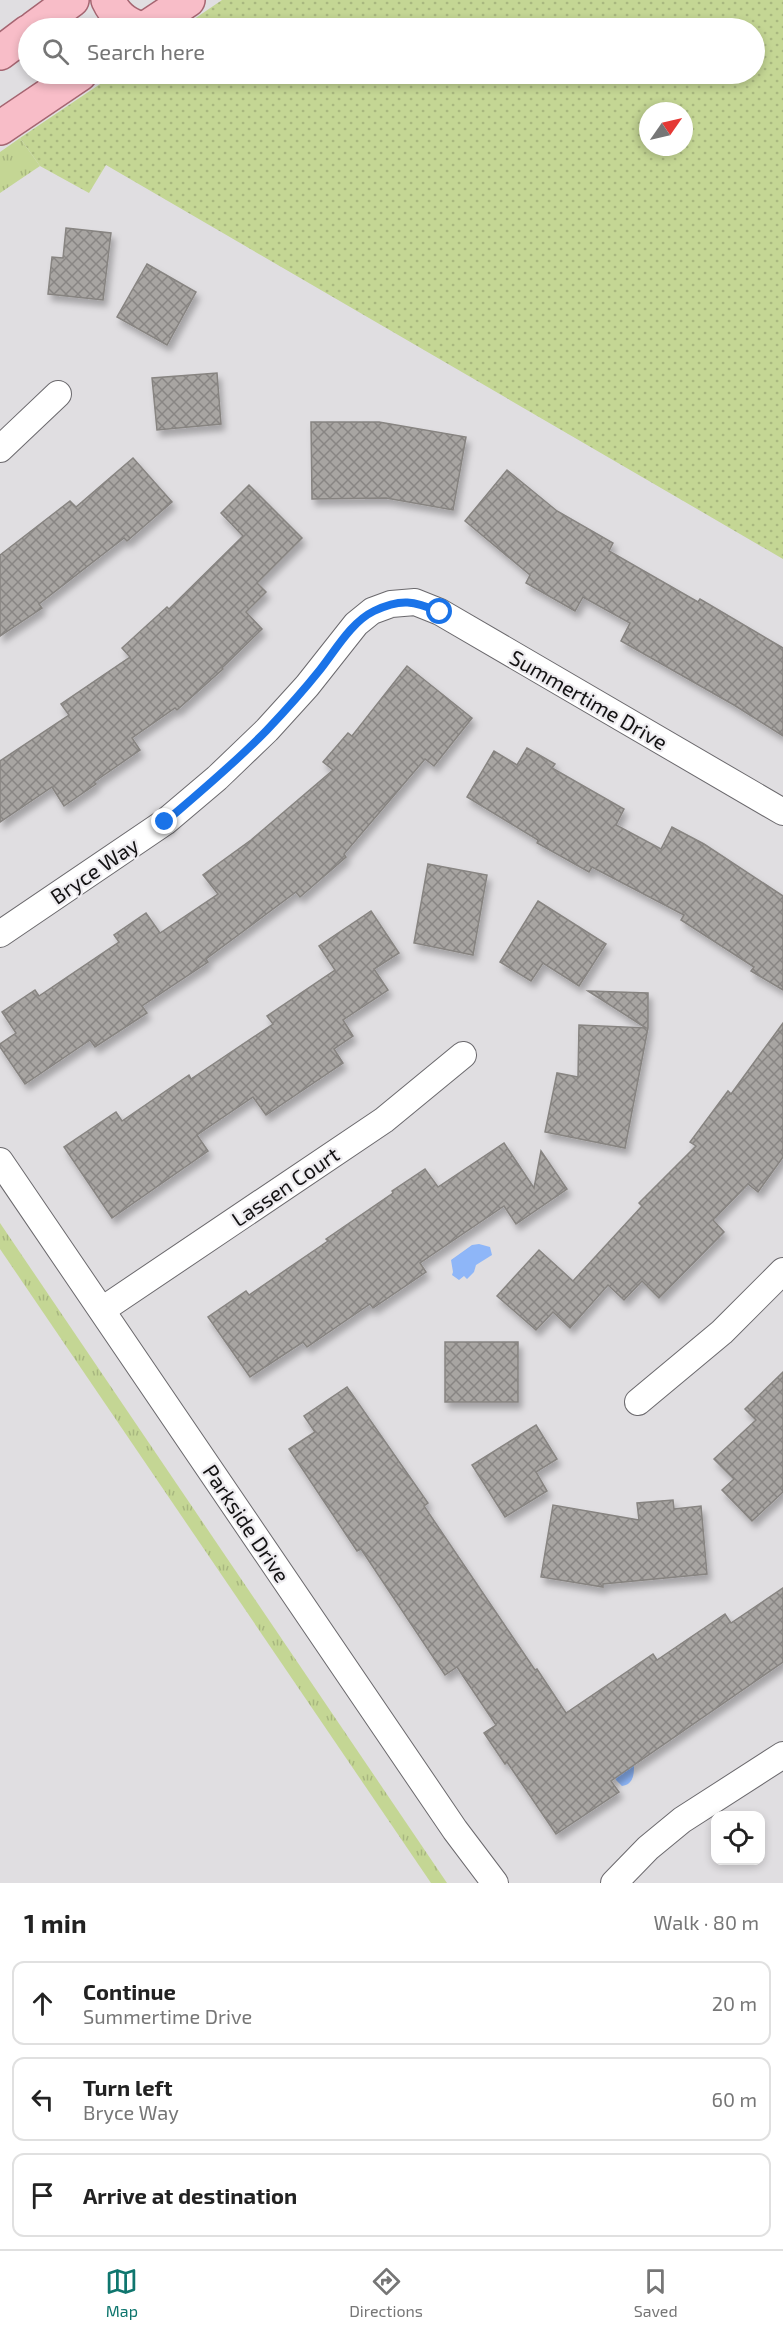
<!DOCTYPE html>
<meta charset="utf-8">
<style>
:root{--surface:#fff;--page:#f2f2f2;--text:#222;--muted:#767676;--line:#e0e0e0;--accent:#0f766e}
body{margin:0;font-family:"Exo 2",sans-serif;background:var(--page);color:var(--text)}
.controls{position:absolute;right:18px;bottom:18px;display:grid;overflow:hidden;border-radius:12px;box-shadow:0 3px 9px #0003}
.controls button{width:54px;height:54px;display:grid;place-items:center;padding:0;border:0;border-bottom:2px solid var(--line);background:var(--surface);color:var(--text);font:30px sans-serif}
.compass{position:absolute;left:639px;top:102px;width:54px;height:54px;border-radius:50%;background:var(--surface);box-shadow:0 3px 9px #0003;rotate:56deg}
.stop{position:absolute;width:18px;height:18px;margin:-14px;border:4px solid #1a73e8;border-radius:50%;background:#fff}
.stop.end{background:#1a73e8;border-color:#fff;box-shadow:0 2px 6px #0008}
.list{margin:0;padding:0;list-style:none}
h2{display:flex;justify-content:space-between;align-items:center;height:78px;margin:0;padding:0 24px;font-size:26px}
h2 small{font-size:20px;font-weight:400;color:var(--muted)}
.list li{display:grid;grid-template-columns:39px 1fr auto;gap:18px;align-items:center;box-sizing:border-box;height:84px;margin:0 12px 12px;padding:0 12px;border:2px solid var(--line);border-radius:12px}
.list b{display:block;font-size:22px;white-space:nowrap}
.list p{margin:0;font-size:20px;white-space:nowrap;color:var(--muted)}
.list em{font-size:20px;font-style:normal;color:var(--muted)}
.icon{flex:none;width:33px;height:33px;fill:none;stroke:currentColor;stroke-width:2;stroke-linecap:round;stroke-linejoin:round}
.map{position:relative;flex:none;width:783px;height:1883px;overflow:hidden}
.search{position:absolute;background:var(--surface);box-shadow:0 3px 9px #0003;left:18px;right:18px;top:18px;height:66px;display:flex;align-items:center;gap:15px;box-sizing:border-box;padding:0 21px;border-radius:33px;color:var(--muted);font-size:22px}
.sheet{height:366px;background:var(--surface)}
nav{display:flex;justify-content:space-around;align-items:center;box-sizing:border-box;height:84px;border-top:2px solid var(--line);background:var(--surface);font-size:16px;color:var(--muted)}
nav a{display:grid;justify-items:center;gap:3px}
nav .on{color:var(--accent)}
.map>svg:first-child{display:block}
</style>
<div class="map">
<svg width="783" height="1883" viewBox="0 0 783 1883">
<defs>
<pattern id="grass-dots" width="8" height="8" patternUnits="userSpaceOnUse" patternTransform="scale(1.5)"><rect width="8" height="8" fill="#c4d694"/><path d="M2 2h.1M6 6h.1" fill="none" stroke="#a8b77f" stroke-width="1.8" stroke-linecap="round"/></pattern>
<pattern id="park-tufts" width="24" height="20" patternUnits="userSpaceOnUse" patternTransform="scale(1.5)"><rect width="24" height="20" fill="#c4d694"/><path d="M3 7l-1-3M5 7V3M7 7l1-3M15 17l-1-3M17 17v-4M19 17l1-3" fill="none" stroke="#a8b77f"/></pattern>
<pattern id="building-cross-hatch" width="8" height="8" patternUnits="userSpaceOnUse" patternTransform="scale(1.5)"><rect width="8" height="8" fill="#a8a5a2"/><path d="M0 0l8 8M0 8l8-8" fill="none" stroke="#888583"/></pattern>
<filter id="shadow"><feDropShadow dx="3.5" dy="6" stdDeviation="3" flood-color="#0004"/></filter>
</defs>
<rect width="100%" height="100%" fill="#e0dee1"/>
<path fill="url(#grass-dots)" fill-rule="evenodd" d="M 222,0 L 783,0 L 783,559 L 106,165 L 89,193 L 40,166 L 20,138 L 115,74 L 754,74 L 754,28 L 181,28 ZM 648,111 L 684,111 L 684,147 L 648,147 Z"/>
<g fill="url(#park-tufts)">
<path d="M 20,138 L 40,166 L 0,193 L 0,152 Z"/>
<path d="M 0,1223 L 447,1883 L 431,1883 L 0,1249 Z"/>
</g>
<g fill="#8eb6f8">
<path d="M 479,1244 L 490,1247 L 492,1255 L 476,1265 L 474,1272 L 467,1279 L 464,1276 L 459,1280 L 452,1275 L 453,1272 L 451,1260 L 472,1245 Z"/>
<path d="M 634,1761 C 634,1772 635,1784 622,1786 L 616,1780 L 614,1772 Z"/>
</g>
<g fill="url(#building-cross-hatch)" stroke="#878481" stroke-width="1.5" filter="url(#shadow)">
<path d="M 66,228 L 111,233 L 103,300 L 48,294 L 52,257 L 63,258 Z"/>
<path d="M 147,264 L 196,292 L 167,345 L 117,317 Z"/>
<path d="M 217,373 L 221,424 L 157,430 L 152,378 Z"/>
<path d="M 311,422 L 379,422 L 466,437 L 453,510 L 386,498 L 312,499 Z"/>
<path d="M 133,458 L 172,502 L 127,541 L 124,538 L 39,604 L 42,608 L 0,636 L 0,555 L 70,501 L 76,507 Z"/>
<path d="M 507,470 L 557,511 L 613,543 L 609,551 L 698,602 L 700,599 L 783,648 L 783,736 L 734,705 L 621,641 L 630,623 L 583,597 L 575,611 L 526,583 L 530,575 L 465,521 Z"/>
<path d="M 249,485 L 302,538 L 257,583 L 266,592 L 246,612 L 262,629 L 222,668 L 223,669 L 177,710 L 175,708 L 132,738 L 140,750 L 94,782 L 96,784 L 64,806 L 52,787 L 0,822 L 0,761 L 69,715 L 61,704 L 130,657 L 122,648 L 167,607 L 169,609 L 243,536 L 221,513 Z"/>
<path d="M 407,666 L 472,718 L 434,766 L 425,759 L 344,854 L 346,857 L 300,897 L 296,892 L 206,959 L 208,962 L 142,1006 L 147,1013 L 95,1047 L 90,1040 L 25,1084 L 0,1047 L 0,1044 L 16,1033 L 2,1012 L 35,990 L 39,996 L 119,942 L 114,935 L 146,913 L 160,933 L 218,894 L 203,875 L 251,840 L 333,770 L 323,762 L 348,733 L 352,736 Z"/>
<path d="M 527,748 L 555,764 L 552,768 L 624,809 L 616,825 L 661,849 L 672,827 L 704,844 L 783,896 L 783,990 L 751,971 L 754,967 L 681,920 L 684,915 L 592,867 L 589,872 L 537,843 L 538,840 L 467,797 L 494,751 L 517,765 Z"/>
<path d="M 428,864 L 487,875 L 473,955 L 414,943 Z"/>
<path d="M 538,901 L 606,944 L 579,986 L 543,963 L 531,981 L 500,962 Z"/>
<path d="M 371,911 L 399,953 L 374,969 L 388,990 L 343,1020 L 353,1036 L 334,1049 L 343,1063 L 266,1115 L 253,1097 L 197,1135 L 208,1151 L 112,1218 L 64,1147 L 116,1112 L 122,1121 L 189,1075 L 191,1079 L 273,1024 L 267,1016 L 335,970 L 319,946 Z"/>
<path d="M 588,991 L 648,993 L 648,1028 L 625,1148 L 545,1132 L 557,1073 L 578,1077 L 579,1025 L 646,1028 Z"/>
<path d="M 783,1023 L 783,1157 L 758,1192 L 748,1184 L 713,1220 L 724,1232 L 659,1298 L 642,1281 L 624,1300 L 608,1285 L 570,1328 L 553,1312 L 536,1330 L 497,1296 L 539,1250 L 573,1281 L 642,1206 L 639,1203 L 696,1146 L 690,1142 L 728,1091 L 731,1094 Z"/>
<path d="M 504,1143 L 534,1188 L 541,1151 L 567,1189 L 516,1224 L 504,1206 L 420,1263 L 426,1272 L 373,1308 L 370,1304 L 307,1347 L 303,1342 L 250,1377 L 208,1317 L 246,1291 L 249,1295 L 328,1241 L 326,1239 L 393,1193 L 392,1191 L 425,1169 L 438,1187 Z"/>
<rect x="445" y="1342" width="73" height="60"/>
<path d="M 783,1372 L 783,1492 L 752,1521 L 722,1490 L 734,1479 L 714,1459 L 756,1420 L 745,1409 Z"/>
<path d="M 347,1387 L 428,1503 L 424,1506 L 535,1670 L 537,1669 L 566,1713 L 653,1654 L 657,1660 L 725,1614 L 731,1623 L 783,1588 L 783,1662 L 611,1781 L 619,1792 L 556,1834 L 507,1762 L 505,1764 L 484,1733 L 496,1725 L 457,1667 L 445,1675 L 361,1549 L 357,1551 L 289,1449 L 315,1432 L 304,1416 Z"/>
<path d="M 536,1425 L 557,1459 L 536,1472 L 547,1491 L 505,1517 L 472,1465 Z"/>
<path d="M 673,1500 L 674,1509 L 701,1506 L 707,1574 L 603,1584 L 603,1587 L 541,1577 L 553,1505 L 639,1520 L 637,1503 Z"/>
</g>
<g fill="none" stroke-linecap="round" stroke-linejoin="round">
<g stroke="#6b696d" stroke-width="28">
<g id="street">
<path d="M 0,449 L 58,394"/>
<path d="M 0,934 L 165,822 L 217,778 L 267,730 L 307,686 L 356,624 L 372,611 L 391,604 L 415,602 L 440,612 L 783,812"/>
<path d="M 0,1161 L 455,1830 L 495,1883"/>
<path d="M 102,1310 L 384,1120 L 463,1055"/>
<path d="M 638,1402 L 722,1332 L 783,1271"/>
<path d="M 614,1883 L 648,1848 L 682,1820 L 783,1755"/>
</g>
</g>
<g stroke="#a56571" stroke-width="36">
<g id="primary">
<path d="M 108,0 C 115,15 124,23 139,28"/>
<path d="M 34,28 L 72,0"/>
<path d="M 146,28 L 188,0"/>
<path d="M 0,53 L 28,32"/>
<path d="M 0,128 L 80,74"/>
</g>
</g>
<use href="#street" stroke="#fff" stroke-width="26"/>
<use href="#primary" stroke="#f8bdc8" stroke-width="33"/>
</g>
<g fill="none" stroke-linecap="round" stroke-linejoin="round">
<path stroke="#1a73e8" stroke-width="8" d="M 165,822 C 200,792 235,763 267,730 C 285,711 303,691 319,671 C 335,651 351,622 374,611 C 401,598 414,601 440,612"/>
</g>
<g text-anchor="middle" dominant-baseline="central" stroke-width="4.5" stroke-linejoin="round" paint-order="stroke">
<g font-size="21" fill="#131213" stroke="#edebef">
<text transform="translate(589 699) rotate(30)">Summertime Drive</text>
<text transform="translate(94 870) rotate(-34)">Bryce Way</text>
<text transform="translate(285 1186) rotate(-34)">Lassen Court</text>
<text transform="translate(247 1523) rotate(56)">Parkside Drive</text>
</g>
</g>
</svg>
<div class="controls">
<button><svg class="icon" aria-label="locate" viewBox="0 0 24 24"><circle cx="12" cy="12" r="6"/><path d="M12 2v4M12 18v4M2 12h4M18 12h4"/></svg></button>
</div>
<svg class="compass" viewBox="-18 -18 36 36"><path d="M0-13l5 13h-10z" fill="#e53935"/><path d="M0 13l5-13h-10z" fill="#767676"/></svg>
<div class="stop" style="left:440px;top:612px"></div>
<div class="stop end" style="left:165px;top:822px"></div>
<div class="search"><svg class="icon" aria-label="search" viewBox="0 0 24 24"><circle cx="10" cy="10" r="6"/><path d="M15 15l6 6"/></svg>Search here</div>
</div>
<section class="sheet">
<h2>1 min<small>Walk · 80 m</small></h2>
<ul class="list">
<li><svg class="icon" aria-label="ahead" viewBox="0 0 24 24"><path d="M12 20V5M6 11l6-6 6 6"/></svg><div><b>Continue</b><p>Summertime Drive</p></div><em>20 m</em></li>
<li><svg class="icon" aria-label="left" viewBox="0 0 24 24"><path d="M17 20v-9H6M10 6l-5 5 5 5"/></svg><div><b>Turn left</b><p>Bryce Way</p></div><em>60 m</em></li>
<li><svg class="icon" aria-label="arrive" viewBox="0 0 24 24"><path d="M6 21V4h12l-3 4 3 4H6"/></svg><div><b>Arrive at destination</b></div></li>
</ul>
</section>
<nav>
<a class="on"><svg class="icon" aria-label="map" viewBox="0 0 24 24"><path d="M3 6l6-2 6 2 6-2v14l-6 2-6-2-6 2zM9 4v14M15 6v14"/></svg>Map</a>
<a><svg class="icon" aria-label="directions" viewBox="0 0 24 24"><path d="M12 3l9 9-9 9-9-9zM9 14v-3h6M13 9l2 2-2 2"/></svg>Directions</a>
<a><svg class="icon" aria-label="saved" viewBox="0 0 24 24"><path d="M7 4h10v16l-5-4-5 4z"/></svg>Saved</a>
</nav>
